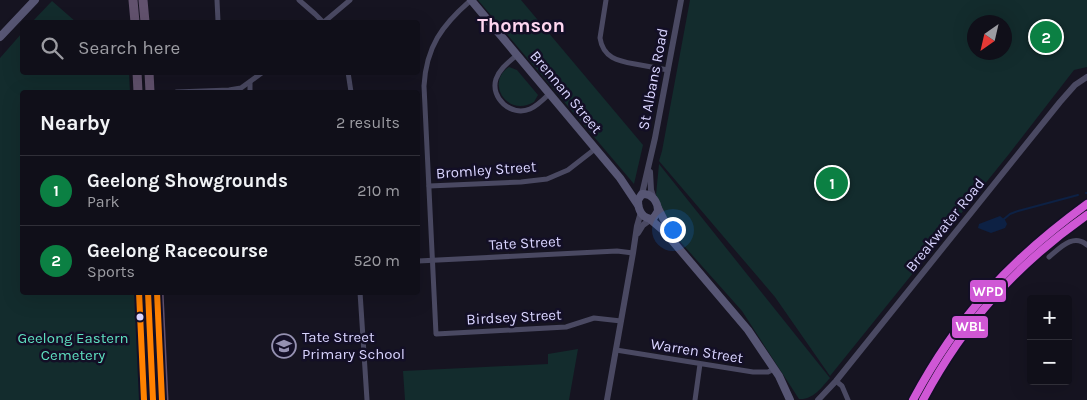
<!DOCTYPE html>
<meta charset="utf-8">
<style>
:root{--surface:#100f19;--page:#1e1d26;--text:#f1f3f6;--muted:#9c9ca2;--line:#302f38;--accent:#0b8043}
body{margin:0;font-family:Karla,sans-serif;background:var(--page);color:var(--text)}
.controls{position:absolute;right:15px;bottom:15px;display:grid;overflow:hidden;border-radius:5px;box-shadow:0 5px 20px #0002}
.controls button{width:45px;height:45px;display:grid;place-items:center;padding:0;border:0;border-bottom:1px solid var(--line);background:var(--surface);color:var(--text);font:25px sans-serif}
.compass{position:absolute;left:967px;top:15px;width:45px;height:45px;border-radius:50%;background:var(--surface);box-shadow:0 5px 20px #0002;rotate:214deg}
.you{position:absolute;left:672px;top:229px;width:18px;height:18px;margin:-12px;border:4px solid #fff;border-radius:50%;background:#1a73e8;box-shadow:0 0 0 8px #1a73e833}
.badge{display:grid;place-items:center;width:32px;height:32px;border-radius:50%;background:var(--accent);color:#fff;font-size:16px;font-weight:700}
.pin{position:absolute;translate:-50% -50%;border:2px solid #fff;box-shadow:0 1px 5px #0006}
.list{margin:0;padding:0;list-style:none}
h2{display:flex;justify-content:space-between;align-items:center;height:65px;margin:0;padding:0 20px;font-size:21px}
h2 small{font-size:16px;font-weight:400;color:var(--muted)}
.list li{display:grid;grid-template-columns:32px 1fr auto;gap:15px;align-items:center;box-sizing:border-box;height:70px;padding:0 20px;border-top:1px solid var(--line)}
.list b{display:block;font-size:19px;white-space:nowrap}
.list p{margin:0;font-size:16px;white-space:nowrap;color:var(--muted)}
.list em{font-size:16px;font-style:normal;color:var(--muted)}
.icon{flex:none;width:28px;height:28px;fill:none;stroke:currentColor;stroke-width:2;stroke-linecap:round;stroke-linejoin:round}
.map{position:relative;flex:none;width:1087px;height:400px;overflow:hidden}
.search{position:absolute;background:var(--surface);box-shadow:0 5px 20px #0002;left:20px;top:20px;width:400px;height:55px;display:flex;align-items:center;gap:12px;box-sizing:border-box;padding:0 18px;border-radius:5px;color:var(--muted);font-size:19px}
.panel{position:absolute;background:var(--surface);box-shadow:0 5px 20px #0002;left:20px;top:90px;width:400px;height:205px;border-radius:5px}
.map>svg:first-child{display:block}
</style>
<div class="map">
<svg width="1087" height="400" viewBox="0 0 1087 400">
<rect width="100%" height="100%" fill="#161421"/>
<g fill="#132c2d" fill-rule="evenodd">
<path d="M 478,0 L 521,0 L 643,145 L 634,184 Z"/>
<path d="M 690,0 L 1087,0 L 1087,67 L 1074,70 L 1009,154 L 830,376 L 775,297 L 659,161 L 662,151 ZM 974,22 L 1004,22 L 1004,52 L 974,52 Z"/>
<path d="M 52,1 L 76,22 L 32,22 Z"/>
<path d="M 22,33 L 22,72 L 129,73 L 130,92 L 22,92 L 22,292 L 140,293 L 145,400 L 0,400 L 0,58 Z"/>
<path d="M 509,67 L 517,70 L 538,95 L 534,102 C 507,118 485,82 509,67 Z"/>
<path d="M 659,164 L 830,378 C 821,388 813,400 799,399 L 742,311 L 677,238 L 656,195 Z"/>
<path d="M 578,349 L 569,400 L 405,400 L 403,371 L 548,364 L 548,354 Z"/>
</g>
<path fill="#0d2144" d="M 1000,216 L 1005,220 L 1007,224 L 1005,228 L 991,233 L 978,228 L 979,224 Z"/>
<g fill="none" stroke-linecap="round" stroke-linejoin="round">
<g stroke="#0d2144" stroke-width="2">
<path d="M 1086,193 L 1087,193"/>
<path d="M 1004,219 L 1010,214 L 1018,211 L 1078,195"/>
</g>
<g stroke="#4a4962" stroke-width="5">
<path d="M 217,0 L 218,21"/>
<path d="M 299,0 L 315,14 L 323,22"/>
<path d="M 471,0 C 442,25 426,47 424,86 L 436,334 L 566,327 L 594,318 L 621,321"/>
<path d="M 606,0 L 600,38 C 603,58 618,61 635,64 C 646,66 657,68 668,70"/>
<path d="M 324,22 L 350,0"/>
<path d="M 517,55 C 509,62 500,68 496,79 C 490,98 511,117 530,109 C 537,106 543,100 549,94"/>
<path d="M 348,72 L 351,92"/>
<path d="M 250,83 L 250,92"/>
<path d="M 176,92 L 229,90 L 241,88 L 263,72"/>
<path d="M 429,186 L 521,182 L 547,179 L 568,170 L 595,149"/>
<path d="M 1049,257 C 1060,248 1073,233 1087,245"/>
<path d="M 418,261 L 617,251 L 633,253"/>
<path d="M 360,292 L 367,400"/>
<path d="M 616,350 L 753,372 L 768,372 L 774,369"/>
<path d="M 836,381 L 842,386 L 848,400"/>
<path d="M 695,400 L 700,364"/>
</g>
<g stroke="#4a4962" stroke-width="6">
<path d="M 650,172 L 651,190 L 654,199"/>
<path d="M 642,194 L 655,138 L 681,0"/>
<path d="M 638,233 L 643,225 L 650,220"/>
<path d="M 607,400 L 633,253 L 637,226 L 641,212"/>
<path d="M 818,400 L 836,381 L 1060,102 L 1075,85 L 1087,77"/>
</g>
<g stroke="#575674" stroke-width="8">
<path d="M 471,0 L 620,178 L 638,205"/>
<path d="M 0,37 L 35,0"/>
<path d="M 642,194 C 652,193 658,202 658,211 L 653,219 C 642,219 638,210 638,200 Z"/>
<path d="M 658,208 L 672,236"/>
<path d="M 651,220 L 664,231 L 748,330 L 779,376 L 790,400"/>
</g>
<g stroke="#62526e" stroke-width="9">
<path d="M 133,0 L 135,22"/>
<path d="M 143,0 L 145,22"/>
<path d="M 137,72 L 138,92"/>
<path d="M 149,72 L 150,92"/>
<path d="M 148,292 L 153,400"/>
<path d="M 159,292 L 164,400"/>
</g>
<g stroke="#130f26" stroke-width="10">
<path id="bus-1" d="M 148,292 L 153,400"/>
</g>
<g stroke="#130f26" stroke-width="10">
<path id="bus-2" d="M 139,292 L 144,400"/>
</g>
<g stroke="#130f26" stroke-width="10">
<path id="bus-3" d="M 157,292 L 162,400"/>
</g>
<use href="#bus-1" stroke="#ff8200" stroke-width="6"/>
<use href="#bus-2" stroke="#ff8200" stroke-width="6"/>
<use href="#bus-3" stroke="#ff8200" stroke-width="6"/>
<g stroke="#130f26" stroke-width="11">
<path id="rail-1" d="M 913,400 C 958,316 1010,260 1087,204"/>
</g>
<g stroke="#130f26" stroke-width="11">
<path id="rail-2" d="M 923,400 C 964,323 1016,265 1087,215"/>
</g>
<use href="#rail-1" stroke="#cf57d5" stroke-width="8"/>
<use href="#rail-2" stroke="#cf57d5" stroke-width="8"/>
</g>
<defs>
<g id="school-ring" transform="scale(1.25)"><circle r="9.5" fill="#130f26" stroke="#9591b1" stroke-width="1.5"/><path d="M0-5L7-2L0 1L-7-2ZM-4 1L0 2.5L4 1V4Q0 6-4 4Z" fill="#9591b1"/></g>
</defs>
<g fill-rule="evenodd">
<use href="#school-ring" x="284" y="346"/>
</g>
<circle fill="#d9d4ff" stroke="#130f26" stroke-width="2" cx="140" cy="317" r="4.5"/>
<g text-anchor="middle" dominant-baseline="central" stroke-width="5" stroke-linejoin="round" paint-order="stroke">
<g font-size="15" fill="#d9d4ff" stroke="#130f26">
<text transform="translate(653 79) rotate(-79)">St Albans Road</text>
<text transform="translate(566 92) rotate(50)">Brennan Street</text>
<text transform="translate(486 170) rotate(-4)">Bromley Street</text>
<text transform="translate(945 225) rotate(-51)">Breakwater Road</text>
<text transform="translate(525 243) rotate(-3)">Tate Street</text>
<text transform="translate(514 317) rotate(-3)">Birdsey Street</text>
<text transform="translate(697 351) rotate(9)">Warren Street</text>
</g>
<g font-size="15" fill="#d9d4ff" stroke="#130f26" text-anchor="start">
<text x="302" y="337">Tate Street<tspan x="302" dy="17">Primary School</tspan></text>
</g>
<g font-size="15" fill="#5fe0c0" stroke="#130f26">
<text x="73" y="338">Geelong Eastern<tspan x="73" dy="17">Cemetery</tspan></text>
</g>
<g font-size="20" font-weight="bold" fill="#ffd6f0" stroke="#130f26">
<text x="521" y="25">Thomson</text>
</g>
</g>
<g stroke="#130f26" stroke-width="2">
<rect x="969" y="279" width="38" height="24" rx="5" fill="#cf57d5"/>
<rect x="951" y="315" width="38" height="24" rx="5" fill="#cf57d5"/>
</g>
<g font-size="14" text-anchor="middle" font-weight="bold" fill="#fff">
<text x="988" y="296">WPD</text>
<text x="970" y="331">WBL</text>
</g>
</svg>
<div class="controls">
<button>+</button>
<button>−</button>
</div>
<svg class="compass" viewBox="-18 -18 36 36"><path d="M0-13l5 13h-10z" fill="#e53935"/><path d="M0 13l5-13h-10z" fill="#9c9ca2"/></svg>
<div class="you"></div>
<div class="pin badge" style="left:832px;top:183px">1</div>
<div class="pin badge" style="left:1046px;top:37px">2</div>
<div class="search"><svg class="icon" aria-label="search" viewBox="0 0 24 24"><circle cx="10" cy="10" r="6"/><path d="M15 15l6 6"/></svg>Search here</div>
<section class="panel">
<h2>Nearby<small>2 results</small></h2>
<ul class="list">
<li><span class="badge">1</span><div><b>Geelong Showgrounds</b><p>Park</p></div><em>210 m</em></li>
<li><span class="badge">2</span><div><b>Geelong Racecourse</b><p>Sports</p></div><em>520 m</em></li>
</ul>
</section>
</div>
